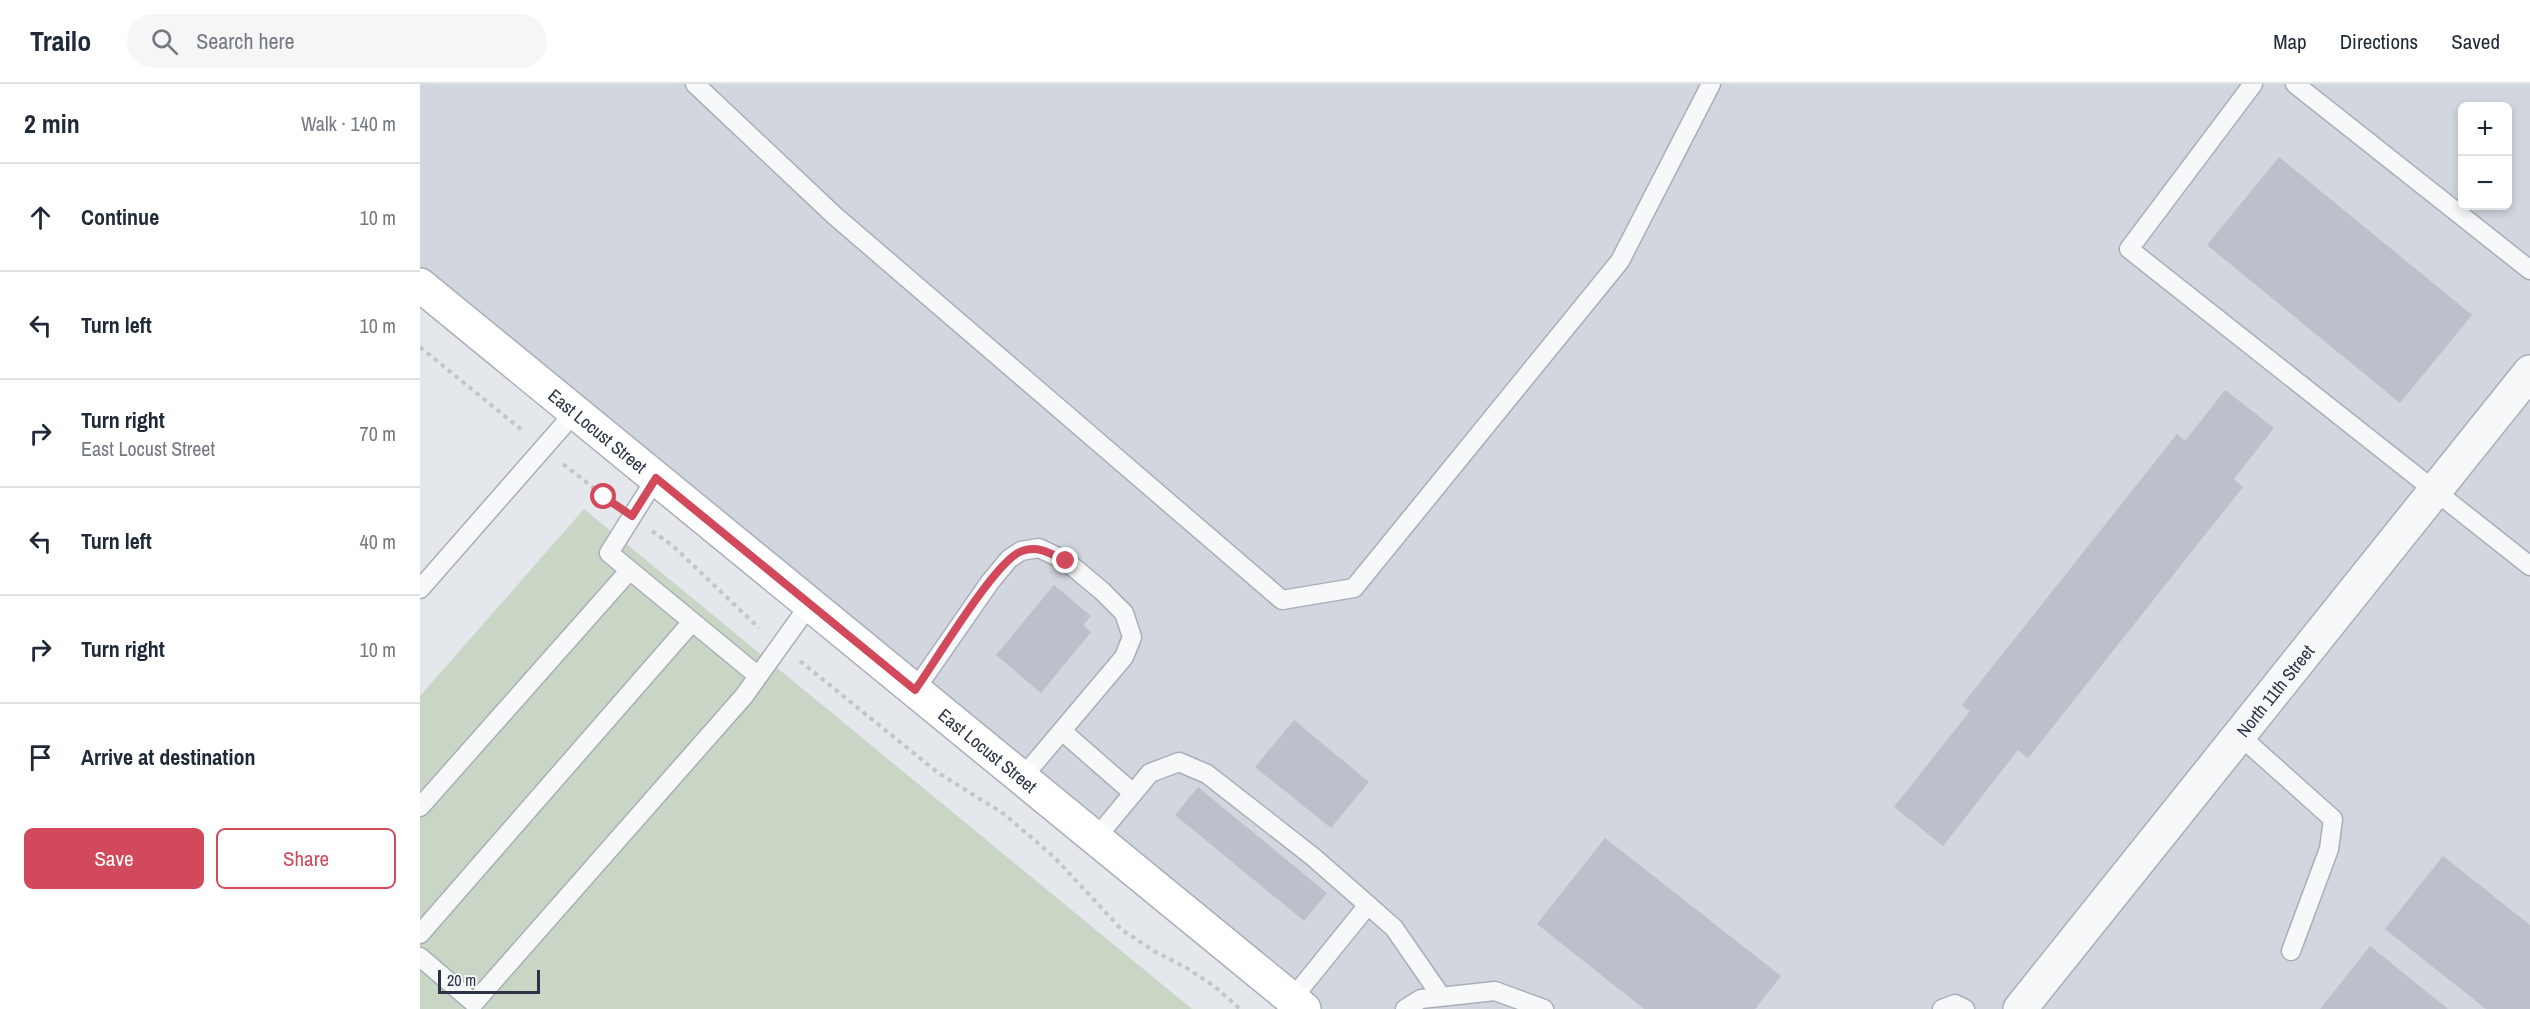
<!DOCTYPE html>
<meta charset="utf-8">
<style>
:root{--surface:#fff;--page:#f6f6f7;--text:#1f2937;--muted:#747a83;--line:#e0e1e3;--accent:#d1495b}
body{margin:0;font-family:"Archivo Narrow",sans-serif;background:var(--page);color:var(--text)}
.controls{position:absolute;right:18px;top:18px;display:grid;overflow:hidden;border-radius:9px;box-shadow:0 3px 9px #0003}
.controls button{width:54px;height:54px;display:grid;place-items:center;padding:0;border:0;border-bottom:2px solid var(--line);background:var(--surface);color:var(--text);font:30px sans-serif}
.scale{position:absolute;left:18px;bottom:15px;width:102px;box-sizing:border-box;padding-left:6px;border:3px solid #2b3445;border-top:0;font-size:16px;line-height:21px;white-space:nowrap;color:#2b3445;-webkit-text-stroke:4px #f4f6f9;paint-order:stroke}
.stop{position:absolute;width:18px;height:18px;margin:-14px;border:4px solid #d1495b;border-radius:50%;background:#fff}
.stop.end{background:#d1495b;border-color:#fff;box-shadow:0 2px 6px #0008}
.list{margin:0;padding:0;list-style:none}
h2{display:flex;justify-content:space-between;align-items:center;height:78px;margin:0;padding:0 24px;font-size:26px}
h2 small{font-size:20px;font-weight:400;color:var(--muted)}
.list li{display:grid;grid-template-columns:39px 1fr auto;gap:18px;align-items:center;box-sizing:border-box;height:108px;padding:0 24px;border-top:2px solid var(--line)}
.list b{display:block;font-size:22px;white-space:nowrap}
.list p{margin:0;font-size:20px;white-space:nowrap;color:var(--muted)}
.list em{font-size:20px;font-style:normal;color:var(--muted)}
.actions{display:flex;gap:12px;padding:18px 24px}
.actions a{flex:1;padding:14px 0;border:2px solid var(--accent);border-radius:9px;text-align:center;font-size:21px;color:var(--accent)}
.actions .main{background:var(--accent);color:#fff}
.icon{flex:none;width:33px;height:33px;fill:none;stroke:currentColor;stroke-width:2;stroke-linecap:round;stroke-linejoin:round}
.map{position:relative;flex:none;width:2110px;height:925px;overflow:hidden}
header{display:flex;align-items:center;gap:36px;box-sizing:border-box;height:84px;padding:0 30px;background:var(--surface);border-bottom:2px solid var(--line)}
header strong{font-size:28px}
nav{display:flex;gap:33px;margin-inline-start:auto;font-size:21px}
.search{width:420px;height:54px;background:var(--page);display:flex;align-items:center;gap:15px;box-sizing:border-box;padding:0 21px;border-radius:33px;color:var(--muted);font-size:22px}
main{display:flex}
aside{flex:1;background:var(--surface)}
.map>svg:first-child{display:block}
</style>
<header>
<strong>Trailo</strong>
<div class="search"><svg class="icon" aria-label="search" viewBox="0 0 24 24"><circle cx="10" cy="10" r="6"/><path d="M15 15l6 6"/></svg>Search here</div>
<nav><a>Map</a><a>Directions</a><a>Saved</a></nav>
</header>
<main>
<aside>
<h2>2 min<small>Walk · 140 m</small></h2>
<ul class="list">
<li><svg class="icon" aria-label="ahead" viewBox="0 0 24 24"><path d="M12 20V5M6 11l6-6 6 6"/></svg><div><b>Continue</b></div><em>10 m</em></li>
<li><svg class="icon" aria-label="left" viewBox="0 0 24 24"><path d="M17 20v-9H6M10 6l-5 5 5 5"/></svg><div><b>Turn left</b></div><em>10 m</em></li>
<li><svg class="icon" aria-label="right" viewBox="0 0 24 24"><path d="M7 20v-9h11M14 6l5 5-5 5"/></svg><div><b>Turn right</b><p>East Locust Street</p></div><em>70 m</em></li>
<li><svg class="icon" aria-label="left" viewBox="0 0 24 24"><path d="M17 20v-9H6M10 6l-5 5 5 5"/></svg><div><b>Turn left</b></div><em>40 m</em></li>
<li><svg class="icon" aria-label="right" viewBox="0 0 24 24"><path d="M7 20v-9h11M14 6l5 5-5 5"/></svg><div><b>Turn right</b></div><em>10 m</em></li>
<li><svg class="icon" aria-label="arrive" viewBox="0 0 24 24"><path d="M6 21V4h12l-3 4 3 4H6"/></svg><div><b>Arrive at destination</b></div></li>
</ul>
<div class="actions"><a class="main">Save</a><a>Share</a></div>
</aside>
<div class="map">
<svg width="2110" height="925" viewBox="0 0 2110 925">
<rect width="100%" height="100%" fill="#e4e7ec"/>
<path fill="#d2d6de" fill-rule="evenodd" d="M 0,0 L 2110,0 L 2110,925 L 883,925 L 0,200 ZM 2042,22 L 2088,22 L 2088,122 L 2042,122 Z"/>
<path fill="#c9d6c5" d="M 164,425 L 772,925 L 0,925 L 0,612 Z"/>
<g fill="#bbc0ca">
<path d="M 1859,73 L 2052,231 L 1980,319 L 1787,161 Z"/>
<path d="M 1805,306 L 1854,344 L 1814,395 L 1823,403 L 1608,674 L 1598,666 L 1523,762 L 1474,723 L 1550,627 L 1542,621 L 1757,350 L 1765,357 Z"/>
<path d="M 634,501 L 671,532 L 663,541 L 671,548 L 621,609 L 576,571 Z"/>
<path d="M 874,636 L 949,698 L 911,744 L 835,683 Z"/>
<path d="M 778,703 L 907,809 L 884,837 L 755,731 Z"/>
<path d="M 1185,754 L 1361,892 L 1335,925 L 1224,925 L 1117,840 Z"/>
<path d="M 2023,772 L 2110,841 L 2110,925 L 2066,925 L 1965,845 Z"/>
<path d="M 1950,862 L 2028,925 L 1900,925 Z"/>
</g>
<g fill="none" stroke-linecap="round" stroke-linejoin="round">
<g stroke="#a9aeb7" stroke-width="21">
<g id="service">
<path d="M 275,0 L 415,132 L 862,516 L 934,504 L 1200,177 L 1291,0"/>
<path d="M 1833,0 L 1709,165 L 2110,482"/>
<path d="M 1875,0 L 2110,186"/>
<path d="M 236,394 L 189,469 L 337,591"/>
<path d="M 0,505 L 155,328"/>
<path d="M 495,606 L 570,498 L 589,475 L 601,467 L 619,464 L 646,477 L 682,507 L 704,529 L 712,553 L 704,573 L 602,694"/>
<path d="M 642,647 L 713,709"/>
<path d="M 1819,651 L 1913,735 L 1909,765 L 1871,867"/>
<path d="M 0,723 L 209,487"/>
<path d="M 676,754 L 730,689 L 759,678 L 787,690 L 892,772 L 948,821 L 974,844 L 1021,912"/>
<path d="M 0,850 L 272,538"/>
<path d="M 0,873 L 54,919 L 324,612 L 390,520"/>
<path d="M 872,915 L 948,821"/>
<path d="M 985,925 L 1001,915 L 1075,907 L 1124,925"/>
<path d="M 1522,925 L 1535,920 L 1545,925"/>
</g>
</g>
<g stroke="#a9aeb7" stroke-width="36">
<g id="tertiary">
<path id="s1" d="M 1600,925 L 2110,288"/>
</g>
</g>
<g stroke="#a9aeb7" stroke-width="36">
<g id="secondary">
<path id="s2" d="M 0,201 L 884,925"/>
</g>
</g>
<g stroke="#c2c5cb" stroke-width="4" stroke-dasharray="4.5 4.5" stroke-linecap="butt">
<path d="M 0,263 L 103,347"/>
<path d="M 143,380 L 192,418"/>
<path d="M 232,447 L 253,462 L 339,544"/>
<path d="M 380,577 L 517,688 L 584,730 L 633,772 L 702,846 L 734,867 L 765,883 L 794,902 L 820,925"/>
</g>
<use href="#service" stroke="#f7f8fa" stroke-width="18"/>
<use href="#tertiary" stroke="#f7f8fa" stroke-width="33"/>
<use href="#secondary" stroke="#fff" stroke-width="33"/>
</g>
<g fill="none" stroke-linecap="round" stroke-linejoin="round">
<path stroke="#d1495b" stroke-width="8" d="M 184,413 L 212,432 L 236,394 L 495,606 C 514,580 576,475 602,467 C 619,461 631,470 646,477"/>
</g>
<g text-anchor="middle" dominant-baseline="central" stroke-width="4.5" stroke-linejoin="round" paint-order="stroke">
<g font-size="18" fill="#2b3445" stroke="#f4f6f9">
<text stroke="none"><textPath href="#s2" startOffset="230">East Locust Street</textPath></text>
<text stroke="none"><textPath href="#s1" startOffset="408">North 11th Street</textPath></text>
<text stroke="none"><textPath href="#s2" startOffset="734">East Locust Street</textPath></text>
</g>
</g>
</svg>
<div class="controls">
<button>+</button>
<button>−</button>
</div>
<div class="scale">20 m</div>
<div class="stop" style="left:184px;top:413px"></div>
<div class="stop end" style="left:646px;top:477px"></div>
</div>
</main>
